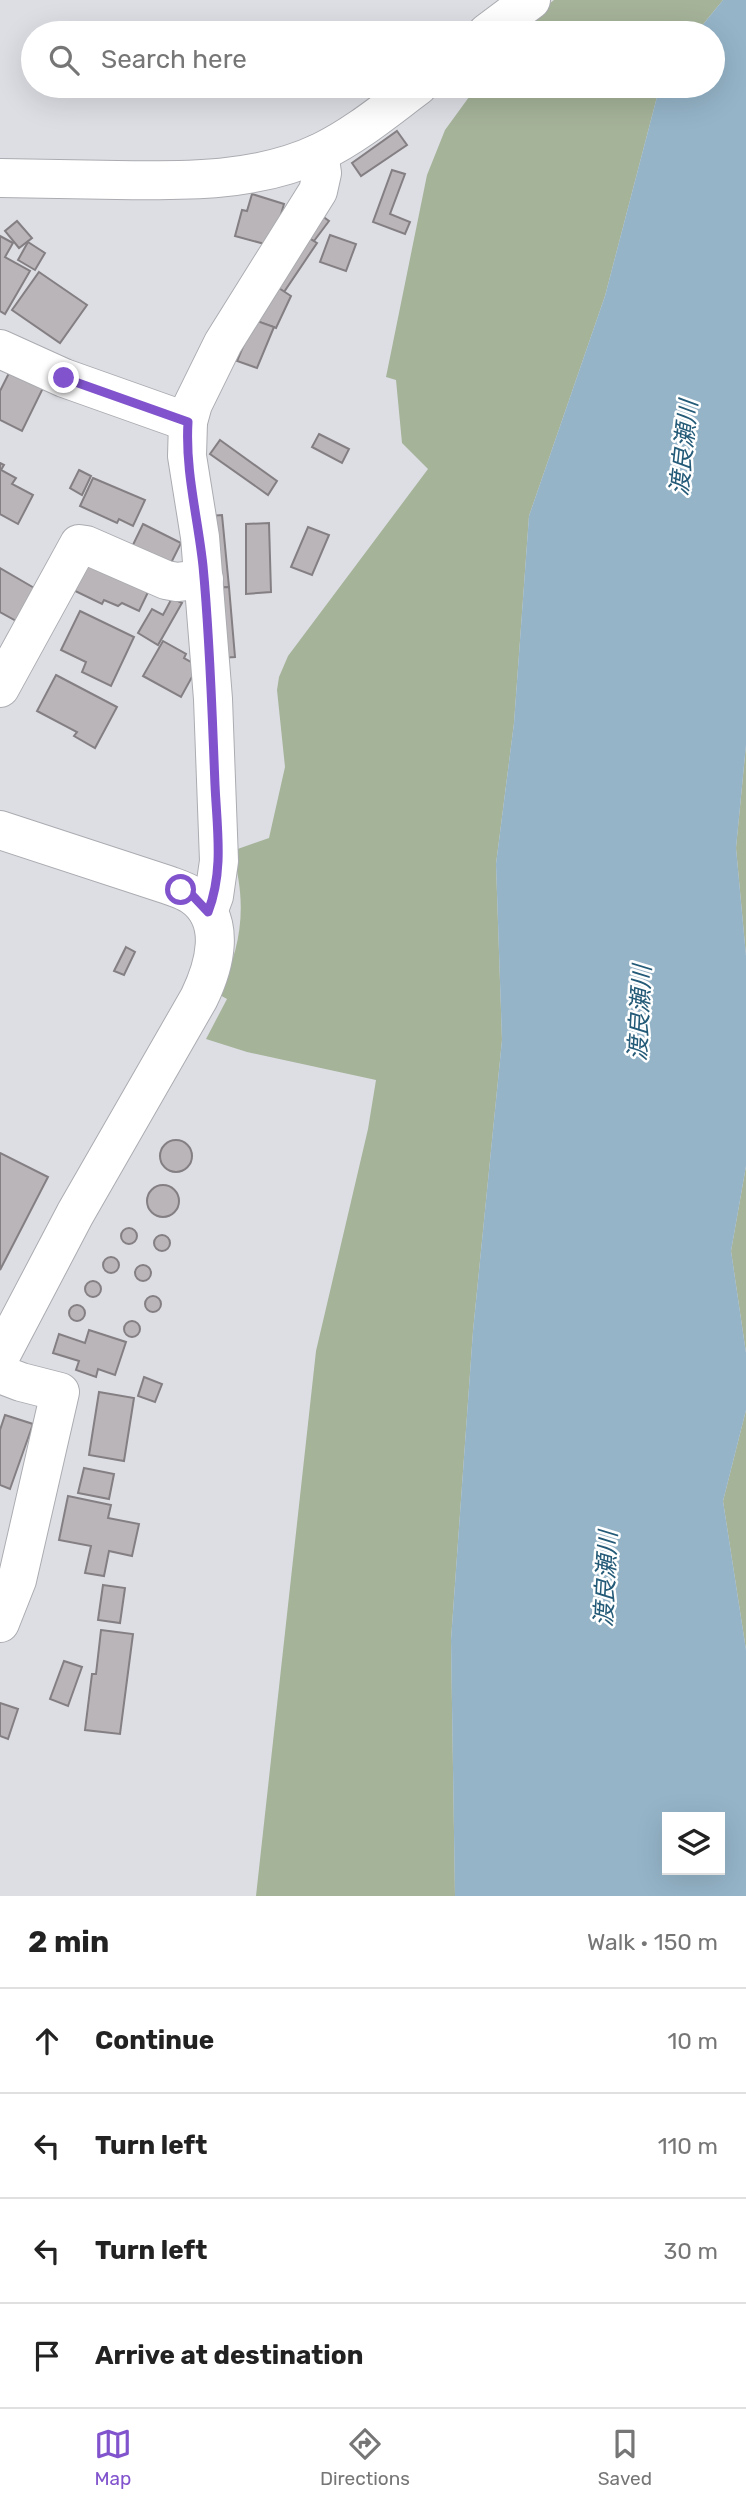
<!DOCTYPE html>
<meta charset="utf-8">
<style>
:root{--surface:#fff;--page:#f2f2f2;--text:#222;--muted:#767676;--line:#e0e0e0;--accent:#8154cd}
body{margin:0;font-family:Rubik,"Noto Sans JP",sans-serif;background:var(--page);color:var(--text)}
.controls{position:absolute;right:21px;bottom:21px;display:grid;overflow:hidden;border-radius:0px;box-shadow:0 7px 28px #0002}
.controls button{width:63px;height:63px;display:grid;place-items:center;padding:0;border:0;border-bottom:2px solid var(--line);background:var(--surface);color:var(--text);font:35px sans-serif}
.stop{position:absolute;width:21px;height:21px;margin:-16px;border:5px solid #8154cd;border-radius:50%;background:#fff}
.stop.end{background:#8154cd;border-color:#fff;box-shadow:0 2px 7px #0008}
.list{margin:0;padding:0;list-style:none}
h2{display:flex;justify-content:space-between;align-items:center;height:91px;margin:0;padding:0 28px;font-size:30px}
h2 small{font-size:23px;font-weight:400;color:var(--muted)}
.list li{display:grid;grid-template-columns:46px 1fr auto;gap:21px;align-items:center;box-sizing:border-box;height:105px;padding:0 28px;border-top:2px solid var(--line)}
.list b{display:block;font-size:26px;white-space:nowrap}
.list em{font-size:23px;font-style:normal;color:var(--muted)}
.icon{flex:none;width:38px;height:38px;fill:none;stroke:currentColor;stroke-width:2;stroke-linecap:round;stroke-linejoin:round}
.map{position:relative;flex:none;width:746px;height:1896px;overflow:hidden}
.search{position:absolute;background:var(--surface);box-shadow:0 7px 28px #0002;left:21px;right:21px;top:21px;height:77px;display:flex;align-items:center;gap:18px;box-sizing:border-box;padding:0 24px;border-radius:38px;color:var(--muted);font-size:26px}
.sheet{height:511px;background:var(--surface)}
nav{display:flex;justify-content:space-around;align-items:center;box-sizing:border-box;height:98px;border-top:2px solid var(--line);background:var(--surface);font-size:19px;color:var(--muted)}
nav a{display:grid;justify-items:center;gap:4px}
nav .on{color:var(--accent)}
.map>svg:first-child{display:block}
</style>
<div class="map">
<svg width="746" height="1896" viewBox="0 0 746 1896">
<rect width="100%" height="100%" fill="#dddee4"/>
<g fill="#a5b399">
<path d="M 554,0 L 723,0 L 696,33 L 512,33 Z"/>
<path d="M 477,86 L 663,86 L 658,93 L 605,296 L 529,516 L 514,723 L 496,864 L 502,1040 L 473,1331 L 451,1640 L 455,1896 L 256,1896 L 316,1351 L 368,1129 L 376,1080 L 247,1052 L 206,1039 L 227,999 L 218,994 C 243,946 247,902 232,851 L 269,838 L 285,767 L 277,690 L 279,677 L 288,656 L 428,469 L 402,443 L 396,380 L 386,377 L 427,175 L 445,130 Z"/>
<path d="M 746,745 L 746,956 L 736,848 Z"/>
<path d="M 746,1166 L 746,1353 L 731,1251 Z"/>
<path d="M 746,1410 L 746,1650 L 723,1501 Z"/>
</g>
<path fill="#95b4c8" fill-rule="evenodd" d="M 723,0 L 746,0 L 746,745 L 736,848 L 746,956 L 746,1166 L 731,1251 L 746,1353 L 746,1410 L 723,1501 L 746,1650 L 746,1896 L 455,1896 L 451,1640 L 473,1331 L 502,1040 L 496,864 L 514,723 L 529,516 L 605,296 L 658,93 L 663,86 L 713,86 L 713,33 L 696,33 ZM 667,1817 L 720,1817 L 720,1870 L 667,1870 Z"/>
<g fill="#bab5b8" stroke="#847f82" stroke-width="2">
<path d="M 397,131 L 407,145 L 361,176 L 352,163 Z"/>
<path d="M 392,170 L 405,174 L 390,214 L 410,222 L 405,234 L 373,222 Z"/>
<path d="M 252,194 L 284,204 L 272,246 L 235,236 L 242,210 L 247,211 Z"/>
<path d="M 318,213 L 329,221 L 314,241 L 302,234 Z"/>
<path d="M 17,221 L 32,238 L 19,248 L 5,231 Z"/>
<path d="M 302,234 L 317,243 L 284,292 L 271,283 Z"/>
<path d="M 330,235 L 356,244 L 346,271 L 320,262 Z"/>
<path d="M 0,236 L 13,243 L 5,257 L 30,271 L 5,314 L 0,311 Z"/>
<path d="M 28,242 L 45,253 L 35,270 L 18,260 Z"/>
<path d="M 39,272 L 87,305 L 60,343 L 12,310 Z"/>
<path d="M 271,283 L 291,296 L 276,328 L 251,319 Z"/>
<path d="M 254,320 L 274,327 L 257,368 L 237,361 Z"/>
<path d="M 11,369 L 44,386 L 22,431 L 0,420 L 0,391 Z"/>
<path d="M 319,434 L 349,449 L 342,463 L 312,447 Z"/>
<path d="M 220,440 L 277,481 L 268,495 L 210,454 Z"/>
<path d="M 0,463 L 4,465 L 1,470 L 16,478 L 12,484 L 33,495 L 18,524 L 0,514 Z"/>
<path d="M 79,470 L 91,476 L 82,495 L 70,488 Z"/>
<path d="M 93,478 L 145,500 L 133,526 L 119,519 L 117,523 L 80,506 Z"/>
<path d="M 222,515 L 229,587 L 215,588 L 209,516 Z"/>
<path d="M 269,523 L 271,592 L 246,594 L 246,524 Z"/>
<path d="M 143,524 L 181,543 L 168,569 L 130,551 Z"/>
<path d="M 308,527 L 329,535 L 312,575 L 291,567 Z"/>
<path d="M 84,557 L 150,588 L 139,611 L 122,603 L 118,606 L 104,600 L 102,604 L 69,588 Z"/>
<path d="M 0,568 L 36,589 L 18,622 L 0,612 Z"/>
<path d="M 229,587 L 235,657 L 220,658 L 215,588 Z"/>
<path d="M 172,598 L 182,603 L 158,645 L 138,633 L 152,609 L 163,615 Z"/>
<path d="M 80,611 L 134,637 L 111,686 L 82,672 L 86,662 L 61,650 Z"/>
<path d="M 163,641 L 186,654 L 184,658 L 198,666 L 181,697 L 143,676 Z"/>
<path d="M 56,675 L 117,707 L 95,748 L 74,736 L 77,732 L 37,711 Z"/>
<path d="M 126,947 L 135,952 L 124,975 L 114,971 Z"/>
<circle cx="176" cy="1156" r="16"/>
<path d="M 0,1153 L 48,1177 L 0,1270 Z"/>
<circle cx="163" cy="1201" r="16"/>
<circle cx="129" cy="1236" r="8"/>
<circle cx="162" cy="1243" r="8"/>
<circle cx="111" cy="1265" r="8"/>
<circle cx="143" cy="1273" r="8"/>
<circle cx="93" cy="1289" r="8"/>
<circle cx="153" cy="1304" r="8"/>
<circle cx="77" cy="1313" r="8"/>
<circle cx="132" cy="1329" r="8"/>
<path d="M 89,1330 L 126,1342 L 115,1375 L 98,1369 L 96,1377 L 76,1370 L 79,1361 L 53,1353 L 59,1334 L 85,1343 Z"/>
<path d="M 144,1377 L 162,1384 L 155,1402 L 138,1396 Z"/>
<path d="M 99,1392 L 134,1398 L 124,1461 L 89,1455 Z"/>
<path d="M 5,1415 L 33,1424 L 10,1489 L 0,1485 L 0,1430 Z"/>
<path d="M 84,1468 L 114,1474 L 109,1499 L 78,1493 Z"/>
<path d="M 68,1496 L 111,1505 L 108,1518 L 139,1524 L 132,1556 L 109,1551 L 104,1576 L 85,1573 L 91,1546 L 59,1540 Z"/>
<path d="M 103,1585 L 125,1588 L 120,1623 L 98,1620 Z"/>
<path d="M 101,1630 L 133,1634 L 120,1734 L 85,1730 L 92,1674 L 96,1674 Z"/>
<path d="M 64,1661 L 82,1667 L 68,1706 L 50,1699 Z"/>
<path d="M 0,1703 L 18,1709 L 8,1739 L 0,1736 Z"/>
</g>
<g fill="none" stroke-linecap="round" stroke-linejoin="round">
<g stroke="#abacb1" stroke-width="40">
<g id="minor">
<path d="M 487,33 L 531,0"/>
<path d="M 0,178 C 39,179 78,179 117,180 C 186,181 258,182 321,152 C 356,135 387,109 418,86"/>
<path d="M 0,349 L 64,378 L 188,422"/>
<path d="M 0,688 L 79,544 L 86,545 L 166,580 L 177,582 L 204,579"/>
<path d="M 0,830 L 168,885 C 176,888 186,891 193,896 C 228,920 214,967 199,998 L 75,1214 L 0,1357"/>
<path d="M 208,912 L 214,896 L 219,861 L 213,699 L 200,537 L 187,456 L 188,422 L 193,404 L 223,343 L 318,191 L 322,173 L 319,153"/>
<path d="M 0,1374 L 21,1382 L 60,1392 L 17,1580 L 0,1623"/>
</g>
</g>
<use href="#minor" stroke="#fff" stroke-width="38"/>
</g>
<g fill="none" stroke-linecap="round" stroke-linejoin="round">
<path stroke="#8154cd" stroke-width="9" d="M 64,378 L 188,422 C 185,471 198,518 203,566 C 210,639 212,712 215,785 C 217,829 224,871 208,912 L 192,895 L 181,890"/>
</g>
<g text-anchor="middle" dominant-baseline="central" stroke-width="5" stroke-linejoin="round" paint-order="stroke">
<g font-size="24" font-style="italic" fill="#235a77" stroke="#fff">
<text transform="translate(684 448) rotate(-84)">渡良瀬川</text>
<text transform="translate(640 1013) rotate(-87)">渡良瀬川</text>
<text transform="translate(606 1579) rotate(-87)">渡良瀬川</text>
</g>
</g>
</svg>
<div class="controls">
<button><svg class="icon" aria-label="layers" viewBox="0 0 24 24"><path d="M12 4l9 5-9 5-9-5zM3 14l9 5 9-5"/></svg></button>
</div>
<div class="stop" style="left:181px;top:890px"></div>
<div class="stop end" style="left:64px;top:378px"></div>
<div class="search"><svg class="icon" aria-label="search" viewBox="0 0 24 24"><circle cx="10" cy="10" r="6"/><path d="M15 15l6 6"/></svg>Search here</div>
</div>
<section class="sheet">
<h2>2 min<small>Walk · 150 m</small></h2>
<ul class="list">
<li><svg class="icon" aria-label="ahead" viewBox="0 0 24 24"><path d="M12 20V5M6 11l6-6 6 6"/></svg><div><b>Continue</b></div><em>10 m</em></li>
<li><svg class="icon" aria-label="left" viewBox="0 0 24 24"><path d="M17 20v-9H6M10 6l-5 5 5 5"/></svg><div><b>Turn left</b></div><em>110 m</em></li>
<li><svg class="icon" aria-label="left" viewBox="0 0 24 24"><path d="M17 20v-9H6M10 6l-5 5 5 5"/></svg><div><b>Turn left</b></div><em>30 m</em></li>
<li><svg class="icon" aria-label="arrive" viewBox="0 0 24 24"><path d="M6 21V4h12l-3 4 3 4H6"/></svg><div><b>Arrive at destination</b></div></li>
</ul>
</section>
<nav>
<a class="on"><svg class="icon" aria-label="map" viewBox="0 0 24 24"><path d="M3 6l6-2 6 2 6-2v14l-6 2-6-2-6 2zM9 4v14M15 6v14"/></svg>Map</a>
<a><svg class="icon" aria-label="directions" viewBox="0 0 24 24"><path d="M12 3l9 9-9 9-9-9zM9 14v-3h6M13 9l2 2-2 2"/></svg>Directions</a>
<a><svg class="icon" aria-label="saved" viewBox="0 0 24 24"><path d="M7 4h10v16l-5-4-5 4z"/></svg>Saved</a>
</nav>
